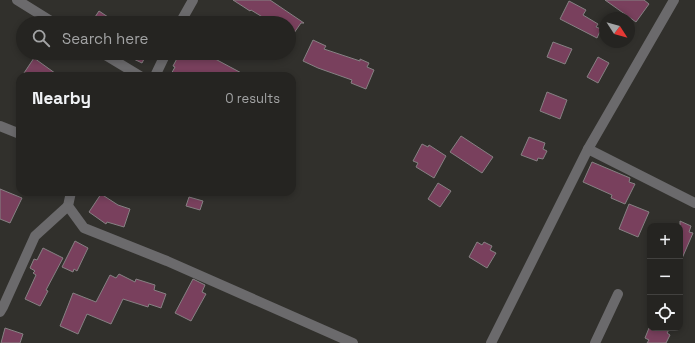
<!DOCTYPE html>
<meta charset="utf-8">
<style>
:root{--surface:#252421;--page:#31302e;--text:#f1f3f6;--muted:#a3a4a5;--line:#42413f}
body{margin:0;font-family:"Space Grotesk",sans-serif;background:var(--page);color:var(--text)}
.controls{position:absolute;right:12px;bottom:12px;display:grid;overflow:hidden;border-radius:8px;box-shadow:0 2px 6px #0003}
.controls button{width:36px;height:36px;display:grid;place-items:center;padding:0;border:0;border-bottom:1px solid var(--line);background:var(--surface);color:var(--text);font:20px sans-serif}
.compass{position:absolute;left:599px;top:12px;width:36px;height:36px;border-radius:50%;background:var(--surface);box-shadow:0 2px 6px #0003;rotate:126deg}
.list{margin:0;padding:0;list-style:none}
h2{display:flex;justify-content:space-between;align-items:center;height:52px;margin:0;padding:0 16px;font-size:17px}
h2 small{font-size:13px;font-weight:400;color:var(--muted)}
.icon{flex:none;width:22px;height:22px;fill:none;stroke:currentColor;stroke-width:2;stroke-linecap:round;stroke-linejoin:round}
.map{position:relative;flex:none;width:695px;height:343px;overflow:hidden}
.search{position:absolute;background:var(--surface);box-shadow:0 2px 6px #0003;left:16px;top:16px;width:280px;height:44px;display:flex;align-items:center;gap:10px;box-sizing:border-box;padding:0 14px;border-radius:22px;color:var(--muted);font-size:15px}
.panel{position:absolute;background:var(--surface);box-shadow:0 2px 6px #0003;left:16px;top:72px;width:280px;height:124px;border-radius:12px}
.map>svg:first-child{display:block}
</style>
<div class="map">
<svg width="695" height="343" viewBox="0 0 695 343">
<rect width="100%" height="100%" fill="#31302c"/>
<g fill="#79405d" stroke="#868183">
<path d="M 233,0 L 270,0 L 304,23 L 301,23 L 289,40 L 289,23 L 280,23 L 272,17 L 269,21 L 251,10 L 250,11 Z"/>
<path d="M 605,0 L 644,0 L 649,4 L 636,22 Z"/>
<path d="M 569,1 L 586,10 L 583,15 L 598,24 L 596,27 L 601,29 L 597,38 L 560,19 Z"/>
<path d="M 99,11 L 117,23 L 91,23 Z"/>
<path d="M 313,40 L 326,46 L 324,49 L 360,61 L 360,59 L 369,63 L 367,67 L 374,70 L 366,89 L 351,83 L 352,80 L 318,68 L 303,61 Z"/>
<path d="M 553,42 L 572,49 L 565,64 L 547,57 Z"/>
<path d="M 121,53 L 147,53 L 142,63 Z"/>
<path d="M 180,53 L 204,53 L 247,76 L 170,76 L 175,67 L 173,66 Z"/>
<path d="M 598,57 L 609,63 L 598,83 L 587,77 Z"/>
<path d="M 34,58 L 59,76 L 22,76 Z"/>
<path d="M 547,92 L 567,100 L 560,119 L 540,111 Z"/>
<path d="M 461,136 L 493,157 L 482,173 L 450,152 Z"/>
<path d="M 529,137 L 545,143 L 543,149 L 547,151 L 543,159 L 538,158 L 537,161 L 521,155 Z"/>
<path d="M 422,144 L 428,147 L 429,145 L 446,156 L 434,178 L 416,167 L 418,163 L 413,161 Z"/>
<path d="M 592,162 L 630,178 L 629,182 L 635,184 L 625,204 L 611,198 L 612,195 L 583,182 Z"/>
<path d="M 438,183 L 451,191 L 440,207 L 428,199 Z"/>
<path d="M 0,189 L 22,198 L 10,223 L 0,219 Z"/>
<path d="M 101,194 L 118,205 L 130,209 L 124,227 L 107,222 L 106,224 L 89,212 Z"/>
<path d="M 189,197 L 203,201 L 200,210 L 186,206 Z"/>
<path d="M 629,204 L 649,212 L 638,237 L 619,229 Z"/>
<path d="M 680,221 L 691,226 L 689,232 L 693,233 L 680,263 Z"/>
<path d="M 75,241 L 88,248 L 77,271 L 74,269 L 73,272 L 62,267 Z"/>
<path d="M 477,242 L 482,245 L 484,242 L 492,246 L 490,250 L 496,253 L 487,268 L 469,257 Z"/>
<path d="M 43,248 L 63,258 L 46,290 L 48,291 L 40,306 L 25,299 L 36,275 L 33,273 L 35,271 L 30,268 L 34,259 L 37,260 Z"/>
<path d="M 119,274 L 135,282 L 136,279 L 155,285 L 154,290 L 166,294 L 161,308 L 149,304 L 148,307 L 123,299 L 111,324 L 87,314 L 78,334 L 60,326 L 73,293 L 96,302 L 110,275 L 116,278 Z"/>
<path d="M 193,279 L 205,285 L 202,292 L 206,294 L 191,321 L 175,313 Z"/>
<path d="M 5,328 L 23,334 L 20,343 L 1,343 Z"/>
<path d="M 649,328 L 670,328 L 667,333 L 670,335 L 666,343 L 647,343 L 649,340 L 645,338 Z"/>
</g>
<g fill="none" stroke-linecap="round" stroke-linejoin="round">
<g stroke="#6b6a6c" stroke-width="10">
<path d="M 17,0 L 54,23"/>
<path d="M 180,23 L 193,0"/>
<path d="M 102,53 L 140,76"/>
<path d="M 155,76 L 166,53"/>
<path d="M 0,126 L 20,134"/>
<path d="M 588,149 L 695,203"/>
<path d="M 71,192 L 68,206 L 84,228 L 167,261 L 353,343"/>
<path d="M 0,312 L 3,307 L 35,236 L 68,206"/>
<path d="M 491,343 L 588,149 L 674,0"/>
<path d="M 595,343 L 618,294"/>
</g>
</g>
</svg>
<div class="controls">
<button>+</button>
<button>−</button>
<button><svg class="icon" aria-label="locate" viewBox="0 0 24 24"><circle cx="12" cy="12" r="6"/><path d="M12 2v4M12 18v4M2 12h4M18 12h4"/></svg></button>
</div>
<svg class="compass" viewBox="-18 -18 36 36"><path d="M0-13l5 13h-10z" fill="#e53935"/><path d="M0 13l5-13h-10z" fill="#a3a4a5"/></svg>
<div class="search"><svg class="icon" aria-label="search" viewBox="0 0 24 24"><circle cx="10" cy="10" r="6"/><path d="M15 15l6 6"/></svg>Search here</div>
<section class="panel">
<h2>Nearby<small>0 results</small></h2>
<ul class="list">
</ul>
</section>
</div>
